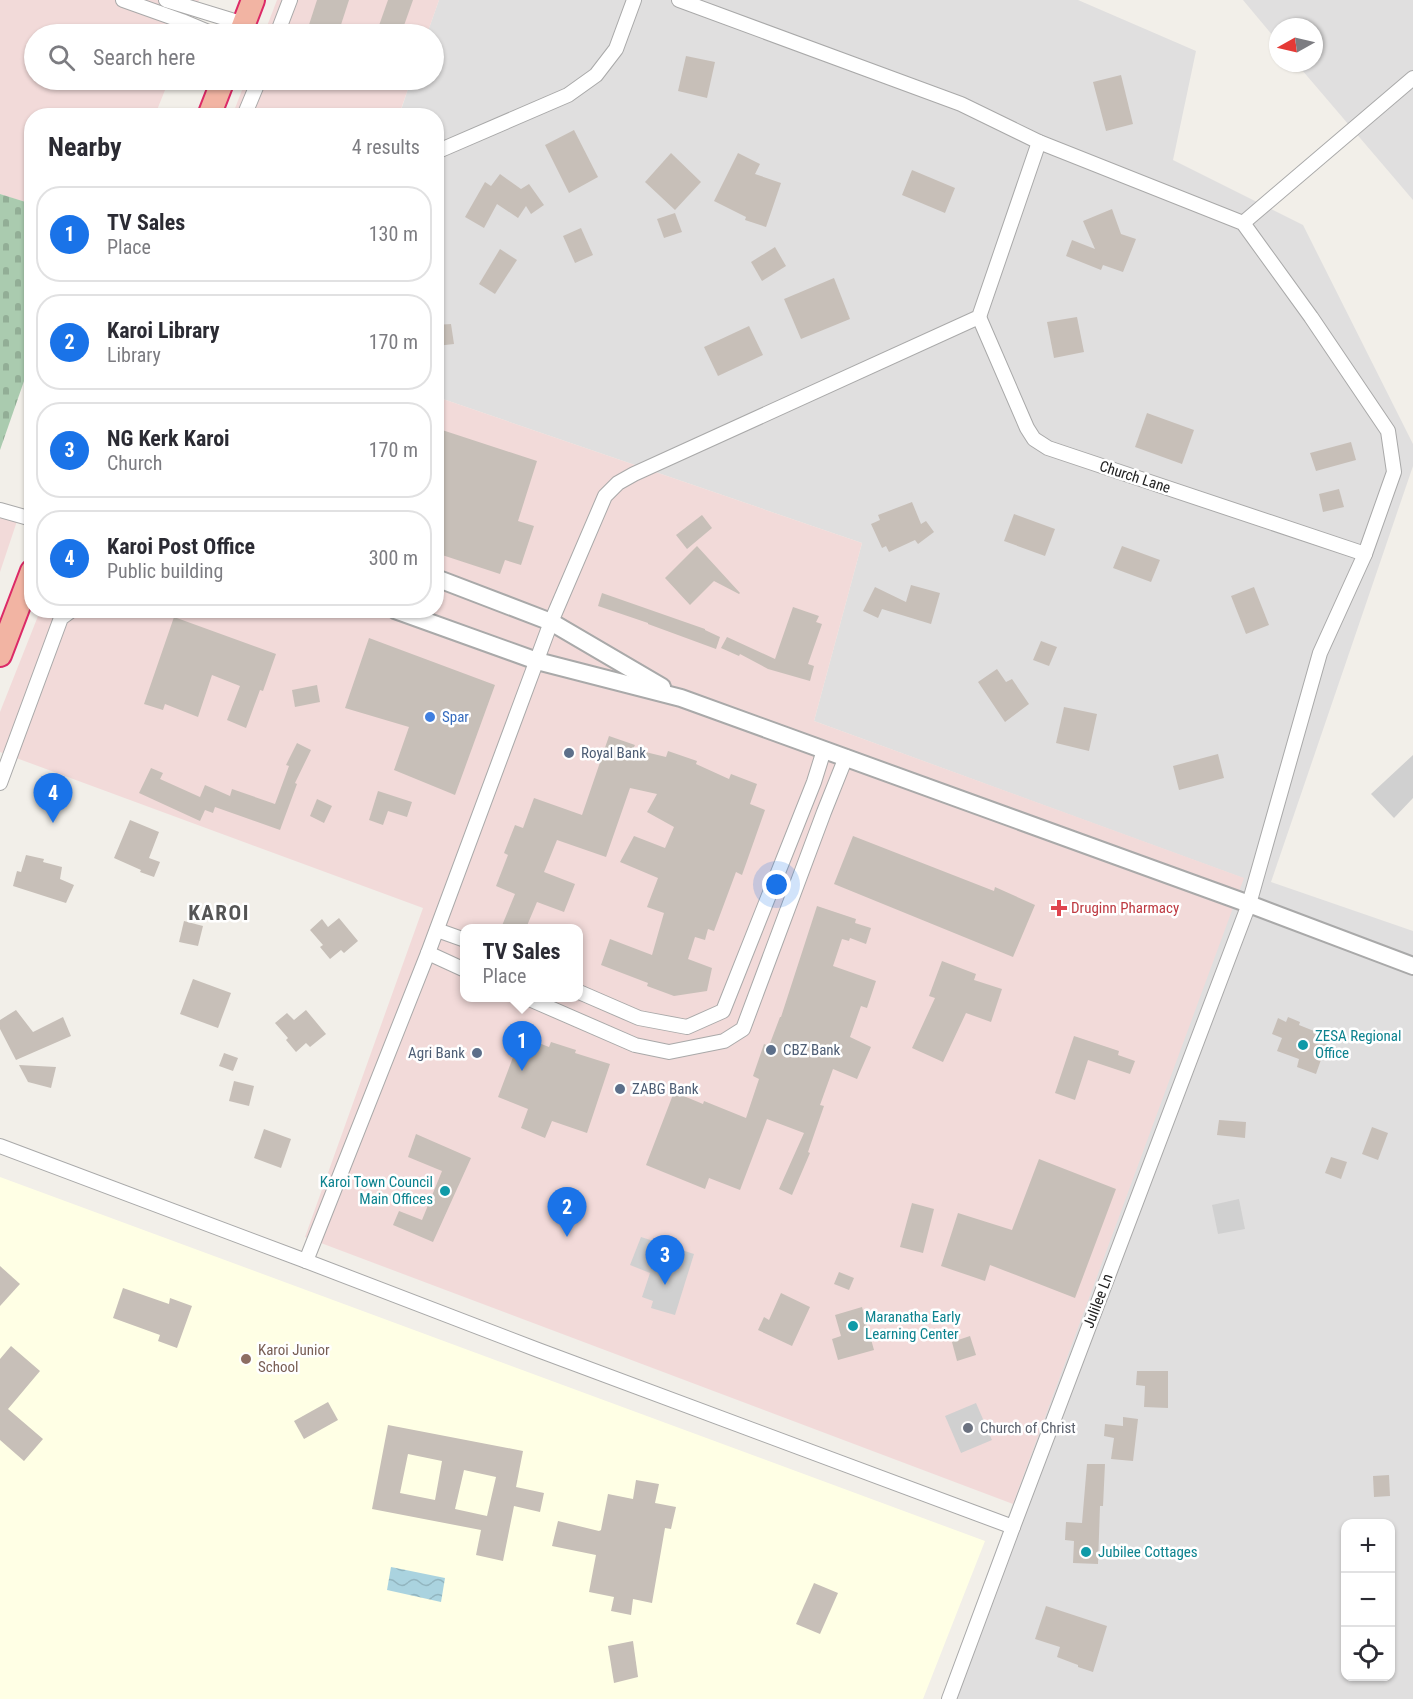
<!DOCTYPE html>
<meta charset="utf-8">
<style>
:root{--surface:#fff;--page:#f2f2f3;--text:#2b2b33;--muted:#7c7c81;--line:#e1e1e2;--accent:#1a73e8}
body{margin:0;font-family:"Roboto Condensed",sans-serif;background:var(--page);color:var(--text)}
.controls{position:absolute;right:18px;bottom:18px;display:grid;overflow:hidden;border-radius:12px;box-shadow:0 2px 4px #0004}
.controls button{width:54px;height:54px;display:grid;place-items:center;padding:0;border:0;border-bottom:2px solid var(--line);background:var(--surface);color:var(--text);font:30px sans-serif}
.compass{position:absolute;left:1269px;top:18px;width:54px;height:54px;border-radius:50%;background:var(--surface);box-shadow:0 2px 4px #0004;rotate:262deg}
.you{position:absolute;left:777px;top:885px;width:21px;height:21px;margin:-15px;border:4px solid #fff;border-radius:50%;background:#1a73e8;box-shadow:0 0 0 9px #1a73e833}
.badge{display:grid;place-items:center;width:39px;height:39px;border-radius:50%;background:var(--accent);color:#fff;font-size:20px;font-weight:700}
.pin{position:absolute;translate:-50% -50px;filter:drop-shadow(0 2px 3px #0008)}
.pin::after{content:'';position:absolute;top:32px;width:21px;height:18px;background:inherit;clip-path:polygon(0 0,100% 0,50% 100%)}
.popup{position:absolute;left:460px;top:924px;width:123px;height:78px;box-sizing:border-box;display:grid;place-content:center;border-radius:12px;background:var(--surface);filter:drop-shadow(0 2px 4px #0005);font-size:20px;white-space:nowrap;color:var(--muted)}
.popup b{font-size:22px;color:var(--text)}
.popup::after{content:'';position:absolute;left:50%;top:100%;margin-left:-12px;border:12px solid transparent;border-top-color:var(--surface)}
.list{margin:0;padding:0;list-style:none}
h2{display:flex;justify-content:space-between;align-items:center;height:78px;margin:0;padding:0 24px;font-size:26px}
h2 small{font-size:20px;font-weight:400;color:var(--muted)}
.list li{display:grid;grid-template-columns:39px 1fr auto;gap:18px;align-items:center;box-sizing:border-box;height:96px;margin:0 12px 12px;padding:0 12px;border:2px solid var(--line);border-radius:24px}
.list b{display:block;font-size:22px;white-space:nowrap}
.list p{margin:0;font-size:20px;white-space:nowrap;color:var(--muted)}
.list em{font-size:20px;font-style:normal;color:var(--muted)}
.icon{flex:none;width:33px;height:33px;fill:none;stroke:currentColor;stroke-width:2;stroke-linecap:round;stroke-linejoin:round}
.map{position:relative;flex:none;width:1413px;height:1699px;overflow:hidden}
.search{position:absolute;background:var(--surface);box-shadow:0 2px 4px #0004;left:24px;top:24px;width:420px;height:66px;display:flex;align-items:center;gap:15px;box-sizing:border-box;padding:0 21px;border-radius:33px;color:var(--muted);font-size:22px}
.panel{position:absolute;background:var(--surface);box-shadow:0 2px 4px #0004;left:24px;top:108px;width:420px;height:510px;border-radius:24px}
.map>svg:first-child{display:block}
</style>
<div class="map">
<svg width="1413" height="1699" viewBox="0 0 1413 1699">
<defs>
<pattern id="cemetery-stones" width="16" height="16" patternUnits="userSpaceOnUse" patternTransform="scale(1.5)"><rect width="16" height="16" fill="#aacbaf"/><path d="M2 7V4a2 2 0 0 1 4 0v3zM10 15v-3a2 2 0 0 1 4 0v3z" fill="#92ae96"/></pattern>
<pattern id="water-waves" width="16" height="10" patternUnits="userSpaceOnUse" patternTransform="scale(1.5)"><rect width="16" height="10" fill="#aad3df"/><path d="M0 5q4-4 8 0t8 0" fill="none" stroke="#92b5bf"/></pattern>
</defs>
<rect width="100%" height="100%" fill="#f2efe9"/>
<g fill="#e0dfdf" fill-rule="evenodd">
<path d="M 439,0 L 1078,0 L 1196,51 L 1173,160 L 1303,225 L 1413,444 L 1413,466 L 1271,882 L 1413,931 L 1413,1699 L 941,1699 L 1243,878 L 814,721 L 862,543 L 437,397 L 436,116 L 399,116 L 411,80 L 434,80 L 434,34 L 427,34 ZM 1346,1524 L 1390,1524 L 1390,1676 L 1346,1676 Z"/>
<path d="M 1243,0 L 1413,0 L 1413,200 L 1296,63 L 1314,63 L 1314,27 L 1278,27 L 1278,42 Z"/>
</g>
<g fill="#f2dad9" fill-rule="evenodd">
<path d="M 0,0 L 199,0 L 186,34 L 34,34 L 34,80 L 169,80 L 155,115 L 32,116 L 31,204 L 0,194 Z"/>
<path d="M 277,0 L 439,0 L 427,34 L 264,34 Z"/>
<path d="M 246,80 L 411,80 L 399,115 L 232,116 Z"/>
<path d="M 437,397 L 862,543 L 814,721 L 1244,878 L 1013,1504 L 305,1237 L 423,908 L 0,752 L 0,712 L 40,611 L 436,610 ZM 465,928 L 579,928 L 579,998 L 465,998 Z"/>
<path d="M 0,509 L 19,515 L 0,572 Z"/>
</g>
<path fill="#ffffe5" d="M 0,1177 L 985,1541 L 923,1699 L 0,1699 Z"/>
<g fill="#d0d0d0">
<path d="M 1413,755 L 1413,798 L 1394,818 L 1371,794 Z"/>
<path d="M 1239,1199 L 1245,1229 L 1218,1234 L 1212,1205 Z"/>
<path d="M 641,1237 L 694,1254 L 675,1315 L 651,1308 L 653,1301 L 642,1297 L 650,1273 L 630,1265 Z"/>
<path d="M 976,1403 L 992,1440 L 961,1453 L 945,1416 Z"/>
</g>
<path fill="url(#cemetery-stones)" d="M 0,194 L 32,204 L 31,361 L 0,450 Z"/>
<path fill="url(#water-waves)" d="M 391,1567 L 445,1578 L 441,1602 L 387,1590 Z"/>
<g fill="#c7bfb8" fill-rule="evenodd">
<path d="M 317,0 L 349,0 L 338,34 L 306,34 Z"/>
<path d="M 388,0 L 413,0 L 401,34 L 376,34 Z"/>
<path d="M 686,56 L 715,62 L 707,98 L 678,91 Z"/>
<path d="M 1121,75 L 1133,124 L 1106,131 L 1093,82 Z"/>
<path d="M 574,130 L 598,177 L 569,193 L 545,145 Z"/>
<path d="M 671,153 L 701,182 L 675,210 L 645,182 Z"/>
<path d="M 738,153 L 760,164 L 755,174 L 781,183 L 766,227 L 745,220 L 746,217 L 714,201 Z"/>
<path d="M 912,170 L 955,188 L 945,213 L 902,195 Z"/>
<path d="M 500,174 L 521,189 L 529,184 L 544,205 L 531,214 L 526,206 L 518,218 L 497,204 L 484,228 L 465,217 L 485,182 L 491,186 Z"/>
<path d="M 1112,209 L 1121,234 L 1136,239 L 1123,272 L 1103,265 L 1101,270 L 1066,256 L 1072,240 L 1095,249 L 1083,221 Z"/>
<path d="M 675,213 L 682,232 L 664,238 L 657,219 Z"/>
<path d="M 581,228 L 593,255 L 575,263 L 563,236 Z"/>
<path d="M 775,247 L 786,266 L 762,281 L 751,262 Z"/>
<path d="M 500,249 L 517,260 L 495,294 L 479,284 Z"/>
<path d="M 834,278 L 850,319 L 801,339 L 784,299 Z"/>
<path d="M 1077,317 L 1084,352 L 1054,358 L 1047,322 Z"/>
<path d="M 451,324 L 454,344 L 436,346 L 436,325 Z"/>
<path d="M 749,326 L 763,355 L 718,376 L 704,347 Z"/>
<path d="M 1147,413 L 1194,430 L 1182,464 L 1135,447 Z"/>
<path d="M 436,428 L 537,461 L 518,521 L 534,526 L 521,565 L 505,560 L 500,574 L 436,553 Z"/>
<path d="M 1351,442 L 1356,460 L 1316,471 L 1310,453 Z"/>
<path d="M 1339,489 L 1344,507 L 1323,512 L 1319,494 Z"/>
<path d="M 912,502 L 921,524 L 926,521 L 934,532 L 918,544 L 915,540 L 889,552 L 886,546 L 882,548 L 871,524 L 880,520 L 878,515 Z"/>
<path d="M 1014,514 L 1055,529 L 1045,556 L 1004,541 Z"/>
<path d="M 702,515 L 712,528 L 687,549 L 676,535 Z"/>
<path d="M 697,546 L 740,593 L 739,594 L 714,581 L 690,605 L 665,578 Z"/>
<path d="M 1122,546 L 1160,560 L 1151,582 L 1113,568 Z"/>
<path d="M 911,585 L 940,593 L 931,624 L 882,609 L 878,618 L 863,611 L 875,587 L 906,602 Z"/>
<path d="M 1254,587 L 1269,625 L 1246,634 L 1231,596 Z"/>
<path d="M 602,593 L 705,629 L 705,630 L 720,637 L 716,649 L 648,624 L 648,623 L 598,606 Z"/>
<path d="M 793,607 L 819,616 L 816,622 L 822,624 L 808,664 L 814,666 L 810,681 L 768,669 L 740,654 L 739,656 L 721,648 L 727,637 L 775,659 Z"/>
<path d="M 174,617 L 276,654 L 263,691 L 260,690 L 246,728 L 227,720 L 240,686 L 212,675 L 198,717 L 165,704 L 163,710 L 144,704 Z"/>
<path d="M 369,638 L 495,685 L 455,795 L 394,770 L 409,727 L 345,708 Z"/>
<path d="M 1041,641 L 1057,647 L 1049,666 L 1033,660 Z"/>
<path d="M 997,669 L 1006,682 L 1012,679 L 1029,704 L 1005,722 L 978,682 Z"/>
<path d="M 317,685 L 320,702 L 295,707 L 292,690 Z"/>
<path d="M 1064,707 L 1097,714 L 1089,751 L 1056,743 Z"/>
<path d="M 609,736 L 635,745 L 633,749 L 666,757 L 668,751 L 697,761 L 696,764 L 729,779 L 731,774 L 757,784 L 750,804 L 765,810 L 742,875 L 736,872 L 714,931 L 708,929 L 705,940 L 695,937 L 688,959 L 712,968 L 707,991 L 674,996 L 647,986 L 648,983 L 601,965 L 610,939 L 652,955 L 664,913 L 647,907 L 658,878 L 620,862 L 634,836 L 665,848 L 674,827 L 647,812 L 657,794 L 630,788 L 606,857 L 557,840 L 544,872 L 575,884 L 564,912 L 537,902 L 526,928 L 501,928 L 515,894 L 496,886 L 508,855 L 504,853 L 515,825 L 523,828 L 534,798 L 582,815 Z"/>
<path d="M 297,743 L 311,750 L 295,783 L 297,784 L 280,830 L 215,807 L 213,813 L 205,810 L 200,821 L 139,793 L 151,768 L 163,773 L 160,779 L 200,797 L 205,785 L 230,796 L 232,789 L 275,804 L 289,766 L 286,765 Z"/>
<path d="M 1218,754 L 1224,778 L 1179,790 L 1173,766 Z"/>
<path d="M 378,791 L 412,802 L 407,817 L 388,811 L 383,825 L 369,820 Z"/>
<path d="M 317,799 L 332,806 L 324,823 L 310,816 Z"/>
<path d="M 130,820 L 159,832 L 149,858 L 160,862 L 154,877 L 140,872 L 141,870 L 114,858 Z"/>
<path d="M 853,836 L 994,891 L 995,887 L 1035,905 L 1013,957 L 834,884 Z"/>
<path d="M 26,855 L 44,859 L 43,862 L 62,867 L 60,879 L 74,885 L 66,903 L 13,886 L 17,871 L 21,872 Z"/>
<path d="M 817,906 L 856,919 L 855,923 L 871,928 L 866,944 L 850,938 L 849,941 L 842,939 L 833,966 L 876,981 L 867,1008 L 861,1006 L 850,1037 L 871,1047 L 857,1079 L 833,1069 L 820,1105 L 824,1106 L 808,1152 L 810,1153 L 792,1195 L 779,1189 L 804,1133 L 767,1119 L 740,1190 L 709,1178 L 705,1189 L 646,1165 L 674,1092 L 703,1104 L 704,1101 L 746,1118 L 759,1079 L 753,1076 L 764,1044 L 769,1046 L 780,1017 L 781,1017 Z"/>
<path d="M 339,918 L 358,941 L 344,953 L 341,950 L 330,959 L 320,947 L 323,945 L 310,930 L 322,919 L 328,927 Z"/>
<path d="M 184,921 L 203,926 L 198,946 L 179,942 Z"/>
<path d="M 942,961 L 976,974 L 974,980 L 1002,989 L 991,1022 L 966,1013 L 943,1062 L 912,1048 L 935,998 L 929,996 Z"/>
<path d="M 193,979 L 231,993 L 218,1028 L 180,1014 Z"/>
<path d="M 16,1010 L 33,1032 L 63,1017 L 71,1036 L 16,1060 L 0,1029 L 0,1020 Z"/>
<path d="M 306,1010 L 326,1034 L 310,1047 L 306,1043 L 296,1052 L 286,1040 L 288,1038 L 275,1023 L 287,1013 L 294,1020 Z"/>
<path d="M 1288,1017 L 1300,1022 L 1299,1025 L 1329,1037 L 1316,1074 L 1297,1067 L 1299,1059 L 1277,1051 L 1282,1038 L 1272,1034 L 1278,1018 L 1286,1022 Z"/>
<path d="M 521,1036 L 549,1047 L 551,1042 L 576,1050 L 575,1053 L 610,1064 L 587,1133 L 552,1121 L 545,1138 L 521,1128 L 528,1109 L 498,1097 Z"/>
<path d="M 1074,1036 L 1119,1051 L 1118,1055 L 1135,1061 L 1130,1074 L 1088,1060 L 1075,1100 L 1055,1093 Z"/>
<path d="M 224,1053 L 238,1058 L 233,1071 L 219,1066 Z"/>
<path d="M 19,1065 L 56,1067 L 51,1088 L 28,1082 Z"/>
<path d="M 234,1081 L 254,1086 L 249,1106 L 229,1101 Z"/>
<path d="M 1219,1120 L 1246,1122 L 1245,1138 L 1217,1135 Z"/>
<path d="M 1372,1127 L 1388,1133 L 1378,1160 L 1362,1154 Z"/>
<path d="M 264,1129 L 291,1139 L 281,1168 L 254,1158 Z"/>
<path d="M 416,1134 L 471,1158 L 433,1242 L 393,1225 L 399,1211 L 422,1220 L 442,1171 L 408,1157 Z"/>
<path d="M 1331,1157 L 1347,1162 L 1341,1179 L 1325,1173 Z"/>
<path d="M 1039,1159 L 1116,1189 L 1075,1298 L 990,1265 L 985,1281 L 941,1266 L 958,1213 L 1012,1230 Z"/>
<path d="M 912,1203 L 934,1209 L 923,1253 L 900,1247 Z"/>
<path d="M 0,1266 L 20,1284 L 0,1306 Z"/>
<path d="M 839,1272 L 854,1278 L 849,1290 L 834,1284 Z"/>
<path d="M 123,1288 L 169,1304 L 170,1298 L 192,1306 L 177,1348 L 158,1341 L 160,1335 L 113,1318 Z"/>
<path d="M 781,1293 L 810,1307 L 792,1346 L 758,1330 L 764,1317 L 769,1320 Z"/>
<path d="M 862,1307 L 874,1350 L 838,1360 L 832,1339 L 841,1336 L 835,1315 Z"/>
<path d="M 970,1336 L 976,1355 L 957,1361 L 952,1342 Z"/>
<path d="M 11,1346 L 40,1371 L 8,1409 L 43,1439 L 24,1461 L 0,1440 L 0,1359 Z"/>
<path d="M 1137,1371 L 1168,1371 L 1168,1408 L 1144,1407 L 1145,1386 L 1136,1385 Z"/>
<path d="M 328,1402 L 338,1420 L 304,1439 L 294,1421 Z"/>
<path d="M 1123,1417 L 1138,1419 L 1133,1461 L 1111,1459 L 1114,1438 L 1104,1436 L 1105,1424 L 1123,1426 Z"/>
<path d="M 388,1425 L 523,1451 L 516,1487 L 544,1493 L 540,1512 L 514,1506 L 503,1561 L 476,1555 L 481,1530 L 372,1509 ZM 408,1454 L 442,1461 L 435,1500 L 400,1493 ZM 464,1470 L 496,1477 L 487,1516 L 455,1509 Z"/>
<path d="M 1087,1464 L 1105,1464 L 1103,1506 L 1100,1506 L 1098,1564 L 1073,1563 L 1074,1541 L 1065,1540 L 1066,1522 L 1082,1523 Z"/>
<path d="M 1389,1475 L 1390,1496 L 1374,1497 L 1373,1476 Z"/>
<path d="M 636,1480 L 659,1484 L 655,1503 L 676,1507 L 671,1529 L 665,1528 L 652,1603 L 633,1599 L 631,1615 L 611,1611 L 614,1597 L 589,1592 L 596,1555 L 552,1546 L 558,1521 L 599,1531 L 601,1530 L 608,1494 L 633,1499 Z"/>
<path d="M 814,1583 L 838,1593 L 820,1634 L 796,1624 Z"/>
<path d="M 1046,1606 L 1107,1626 L 1093,1672 L 1078,1667 L 1078,1665 L 1057,1657 L 1060,1647 L 1035,1639 Z"/>
<path d="M 633,1641 L 638,1677 L 614,1683 L 608,1646 Z"/>
</g>
<g fill="none" stroke-linecap="round" stroke-linejoin="round">
<g stroke="#a9a9a9" stroke-width="16">
<g id="minor">
<path d="M 123,0 L 182,21 L 213,34"/>
<path d="M 166,0 L 244,24"/>
<path d="M 679,0 L 961,104 L 1039,142 L 1243,223 L 1311,317 L 1388,431 L 1394,472 L 1365,554 L 1320,653 L 1249,904 L 1013,1527 L 949,1699"/>
<path d="M 277,34 L 290,0"/>
<path d="M 244,116 L 259,80"/>
<path d="M 436,152 L 568,95 L 596,75 L 616,49 L 634,0"/>
<path d="M 1243,223 L 1413,78"/>
<path d="M 979,317 L 1027,428 L 1034,439 L 1048,448 L 1365,554"/>
<path d="M 0,510 L 32,519"/>
<path d="M 0,783 L 61,618 L 72,610"/>
<path d="M 437,930 L 465,940"/>
<path d="M 428,953 L 465,970"/>
<path d="M 579,992 L 639,1018 L 687,1027 L 723,1011 L 814,782 L 824,750"/>
<path d="M 527,998 L 635,1045 L 669,1052 L 724,1041 L 743,1029 L 824,812 L 846,757"/>
<path d="M 0,1146 L 306,1261 L 538,1350 L 1013,1527"/>
<path d="M 306,1261 L 428,953 L 551,622 L 605,496 L 618,483 L 634,474 L 979,317 L 1039,142"/>
</g>
</g>
<g stroke="#a9a9a9" stroke-width="20">
<g id="tertiary">
<path d="M 436,578 L 551,622 L 662,687"/>
<path d="M 395,610 L 537,661 L 681,698 L 1249,904 L 1413,966"/>
</g>
</g>
<g stroke="#dc2a67" stroke-width="26">
<g id="trunk">
<path d="M 240,34 L 253,0"/>
<path d="M 209,116 L 223,80"/>
<path d="M 0,655 L 32,571"/>
</g>
</g>
<use href="#minor" stroke="#fff" stroke-width="14"/>
<use href="#tertiary" stroke="#fff" stroke-width="16"/>
<use href="#trunk" stroke="#f2b4a3" stroke-width="22"/>
</g>
<circle fill="#3f7fe0" stroke="#fff" stroke-width="2" cx="430" cy="717" r="6"/>
<g fill="#5c6f8a" stroke="#fff" stroke-width="2">
<circle cx="569" cy="753" r="6"/>
<circle cx="771" cy="1050" r="6"/>
<circle cx="477" cy="1053" r="6"/>
<circle cx="620" cy="1089" r="6"/>
</g>
<path fill="#e0444e" stroke="#fff" stroke-width="2" d="M1056 899h6v6h6v6h-6v6h-6v-6h-6v-6h6z"/>
<g fill="#0f9aa8" stroke="#fff" stroke-width="2">
<circle cx="1303" cy="1045" r="6"/>
<circle cx="445" cy="1191" r="6"/>
<circle cx="853" cy="1326" r="6"/>
<circle cx="1086" cy="1552" r="6"/>
</g>
<circle fill="#8d6e63" stroke="#fff" stroke-width="2" cx="246" cy="1359" r="6"/>
<circle fill="#6b7280" stroke="#fff" stroke-width="2" cx="968" cy="1428" r="6"/>
<g text-anchor="middle" dominant-baseline="central" stroke-width="5" stroke-linejoin="round" paint-order="stroke">
<g font-size="15" fill="#222" stroke="#fff">
<text transform="translate(1135 477) rotate(18)">Church Lane</text>
<text transform="translate(1098 1301) rotate(-69)">Julilee Ln</text>
</g>
<g font-size="15" fill="#366cbe" stroke="#fff" text-anchor="start">
<text x="442" y="717">Spar</text>
</g>
<g font-size="15" fill="#4e5e75" stroke="#fff" text-anchor="start">
<text x="581" y="753">Royal Bank</text>
<text x="783" y="1050">CBZ Bank</text>
<text x="465" y="1053" text-anchor="end">Agri Bank</text>
<text x="632" y="1089">ZABG Bank</text>
</g>
<g font-size="15" fill="#be3a42" stroke="#fff" text-anchor="start">
<text x="1071" y="908">Druginn Pharmacy</text>
</g>
<g font-size="15" fill="#0d838f" stroke="#fff" text-anchor="start">
<text x="1315" y="1036">ZESA Regional<tspan x="1315" dy="17">Office</tspan></text>
<text x="433" y="1182" text-anchor="end">Karoi Town Council<tspan x="433" dy="17">Main Offices</tspan></text>
<text x="865" y="1317">Maranatha Early<tspan x="865" dy="17">Learning Center</tspan></text>
<text x="1098" y="1552">Jubilee Cottages</text>
</g>
<g font-size="15" fill="#785e54" stroke="#fff" text-anchor="start">
<text x="258" y="1350">Karoi Junior<tspan x="258" dy="17">School</tspan></text>
</g>
<g font-size="15" fill="#5b616d" stroke="#fff" text-anchor="start">
<text x="980" y="1428">Church of Christ</text>
</g>
<g font-size="21" font-weight="bold" letter-spacing="1.5" fill="#555" stroke="#fff">
<text x="219" y="913">KAROI</text>
</g>
</g>
</svg>
<div class="controls">
<button>+</button>
<button>−</button>
<button><svg class="icon" aria-label="locate" viewBox="0 0 24 24"><circle cx="12" cy="12" r="6"/><path d="M12 2v4M12 18v4M2 12h4M18 12h4"/></svg></button>
</div>
<svg class="compass" viewBox="-18 -18 36 36"><path d="M0-13l5 13h-10z" fill="#e53935"/><path d="M0 13l5-13h-10z" fill="#7c7c81"/></svg>
<div class="you"></div>
<div class="pin badge" style="left:522px;top:1071px">1</div>
<div class="popup"><b>TV Sales</b>Place</div>
<div class="pin badge" style="left:567px;top:1237px">2</div>
<div class="pin badge" style="left:665px;top:1285px">3</div>
<div class="pin badge" style="left:53px;top:823px">4</div>
<div class="search"><svg class="icon" aria-label="search" viewBox="0 0 24 24"><circle cx="10" cy="10" r="6"/><path d="M15 15l6 6"/></svg>Search here</div>
<section class="panel">
<h2>Nearby<small>4 results</small></h2>
<ul class="list">
<li><span class="badge">1</span><div><b>TV Sales</b><p>Place</p></div><em>130 m</em></li>
<li><span class="badge">2</span><div><b>Karoi Library</b><p>Library</p></div><em>170 m</em></li>
<li><span class="badge">3</span><div><b>NG Kerk Karoi</b><p>Church</p></div><em>170 m</em></li>
<li><span class="badge">4</span><div><b>Karoi Post Office</b><p>Public building</p></div><em>300 m</em></li>
</ul>
</section>
</div>
